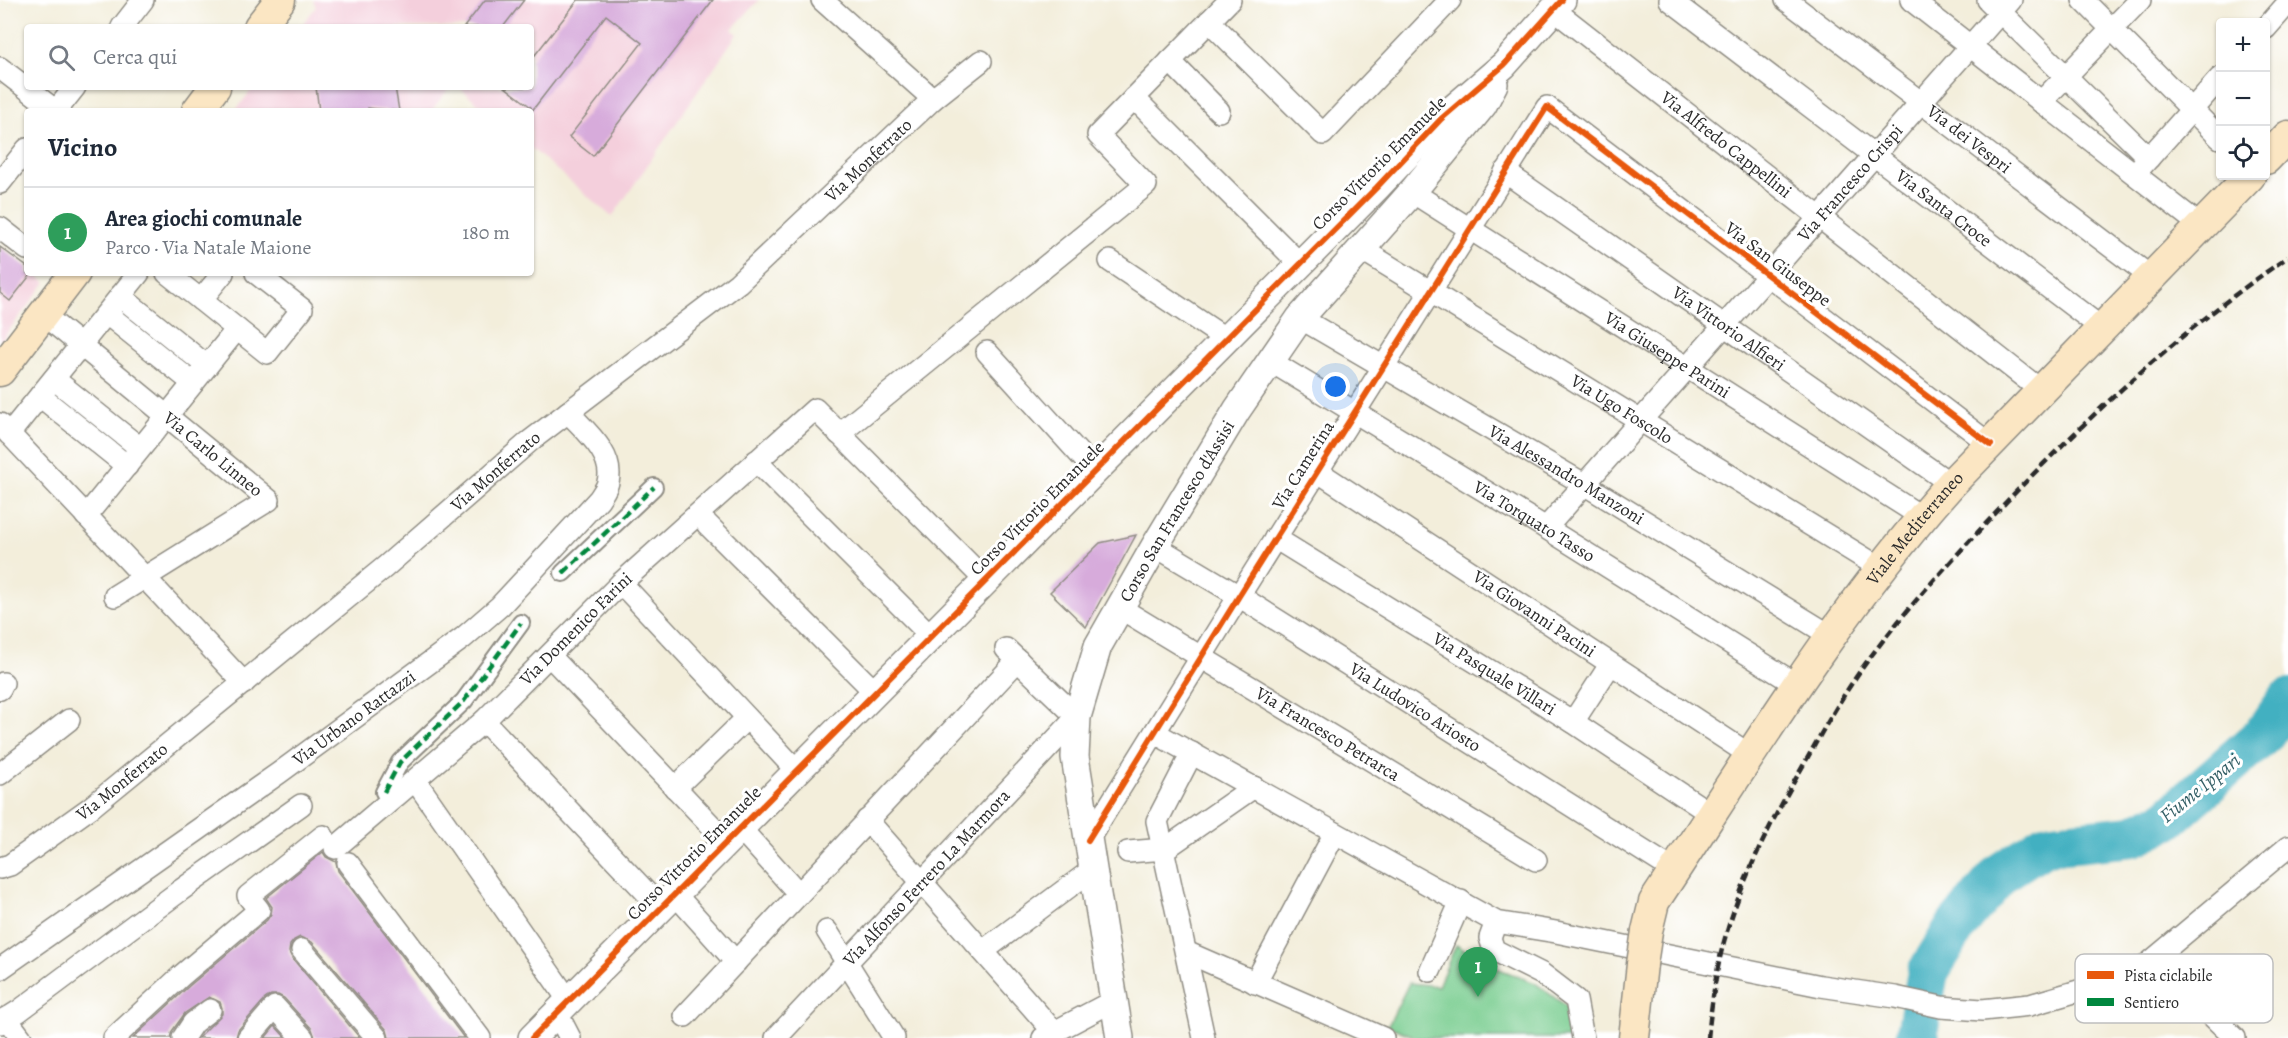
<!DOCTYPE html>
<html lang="it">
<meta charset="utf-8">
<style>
:root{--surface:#fff;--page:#f2f2f3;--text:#1f2937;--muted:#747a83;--line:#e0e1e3;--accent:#d1495b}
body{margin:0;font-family:Alegreya,serif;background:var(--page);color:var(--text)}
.controls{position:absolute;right:18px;top:18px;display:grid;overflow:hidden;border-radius:6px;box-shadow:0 2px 4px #0004}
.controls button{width:54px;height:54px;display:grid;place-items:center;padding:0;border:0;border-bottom:2px solid var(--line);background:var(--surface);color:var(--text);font:30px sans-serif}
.you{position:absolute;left:1336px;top:387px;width:21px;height:21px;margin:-15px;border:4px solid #fff;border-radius:50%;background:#1a73e8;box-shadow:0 0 0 9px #1a73e833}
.badge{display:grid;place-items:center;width:39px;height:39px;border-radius:50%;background:var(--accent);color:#fff;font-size:20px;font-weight:700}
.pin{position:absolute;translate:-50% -50px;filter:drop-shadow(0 2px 3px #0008)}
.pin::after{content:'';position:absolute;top:32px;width:21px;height:18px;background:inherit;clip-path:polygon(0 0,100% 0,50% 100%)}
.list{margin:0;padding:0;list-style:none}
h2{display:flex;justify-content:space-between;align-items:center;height:78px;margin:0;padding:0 24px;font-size:26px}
h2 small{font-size:20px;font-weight:400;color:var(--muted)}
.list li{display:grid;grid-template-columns:39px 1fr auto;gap:18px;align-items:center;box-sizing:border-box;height:90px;padding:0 24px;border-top:2px solid var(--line)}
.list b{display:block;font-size:22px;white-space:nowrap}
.list p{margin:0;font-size:20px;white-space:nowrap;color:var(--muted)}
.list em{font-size:20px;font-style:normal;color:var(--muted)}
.icon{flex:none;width:33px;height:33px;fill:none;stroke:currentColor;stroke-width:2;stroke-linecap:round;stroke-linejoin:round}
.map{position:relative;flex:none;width:2288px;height:1038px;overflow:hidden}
.search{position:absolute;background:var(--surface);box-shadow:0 2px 4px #0004;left:24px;top:24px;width:510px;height:66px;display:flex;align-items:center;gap:15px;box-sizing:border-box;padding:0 21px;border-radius:6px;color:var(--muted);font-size:22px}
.panel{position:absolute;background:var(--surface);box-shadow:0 2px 4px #0004;left:24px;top:108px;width:510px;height:168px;border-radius:6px}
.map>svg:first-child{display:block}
</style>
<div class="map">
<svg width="2288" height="1038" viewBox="0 0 2288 1038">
<rect width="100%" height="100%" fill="#fff"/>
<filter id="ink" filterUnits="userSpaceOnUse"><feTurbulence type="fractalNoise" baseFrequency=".0167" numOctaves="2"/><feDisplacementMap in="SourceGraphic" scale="12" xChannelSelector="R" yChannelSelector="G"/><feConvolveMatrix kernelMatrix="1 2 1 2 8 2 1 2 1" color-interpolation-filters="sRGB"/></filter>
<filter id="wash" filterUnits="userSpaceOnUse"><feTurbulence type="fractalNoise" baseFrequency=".008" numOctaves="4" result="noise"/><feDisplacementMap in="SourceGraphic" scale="24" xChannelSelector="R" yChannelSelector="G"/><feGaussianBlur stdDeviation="1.35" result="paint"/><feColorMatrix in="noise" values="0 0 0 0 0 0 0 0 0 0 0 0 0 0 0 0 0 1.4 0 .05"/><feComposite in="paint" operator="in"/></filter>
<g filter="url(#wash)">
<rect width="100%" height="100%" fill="#f3eedb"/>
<g fill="#f4cfdc">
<path d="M 313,0 L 759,0 L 732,29 L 737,34 L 612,217 L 531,148 L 531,111 L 487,111 L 459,87 L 531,87 L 531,27 L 300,27 L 316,7 Z"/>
<path d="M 254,87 L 450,87 L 431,111 L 235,111 Z"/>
<path d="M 0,247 L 27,267 L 27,273 L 34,273 L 46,282 L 0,342 Z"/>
</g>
<path fill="#79cd90" stroke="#527c5e" stroke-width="1.5" d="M 1456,945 L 1489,965 L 1535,983 L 1567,1007 L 1571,1038 L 1418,1038 L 1388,1026 L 1409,983 L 1438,986 Z"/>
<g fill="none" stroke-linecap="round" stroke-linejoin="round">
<path stroke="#43b0c1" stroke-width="42" d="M 1919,1038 L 1917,1033 L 1928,972 L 1957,925 L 2001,873 L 2044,845 L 2133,836 L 2168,819 L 2263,735 L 2288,700"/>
</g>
<g id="blocks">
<g fill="#d7abdb">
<path d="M 485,0 L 524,0 L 503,27 L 464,27 Z"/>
<path d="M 578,0 L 713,0 L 593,156 L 569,137 L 642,43 L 606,15 L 531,112 L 531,107 L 505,87 L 531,87 L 531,60 Z"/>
<path d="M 316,87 L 395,87 L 399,111 L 368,108 L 368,111 L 319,111 Z"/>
<path d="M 0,247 L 27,267 L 27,273 L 32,273 L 10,301 L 0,293 Z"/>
<path d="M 1136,535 L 1086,627 L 1050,592 L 1100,543 Z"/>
<path d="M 323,852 L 326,857 L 336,862 L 338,871 L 464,1038 L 389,1038 L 387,1030 L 312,942 L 300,937 L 294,940 L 290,945 L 289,952 L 292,958 L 360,1038 L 315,1038 L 312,1029 L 284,998 L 278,995 L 271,995 L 265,999 L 238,1030 L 236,1038 L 198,1038 L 222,1014 L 222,1008 L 220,1002 L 209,997 L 185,1013 L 172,1031 L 170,1038 L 133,1038 L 189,986 L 267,920 L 271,914 L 272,907 L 266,898 Z"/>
<path d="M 275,1026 L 286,1038 L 265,1038 Z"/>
</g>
</g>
</g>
<g filter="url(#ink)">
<use href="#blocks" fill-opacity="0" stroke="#8f8c83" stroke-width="1.5"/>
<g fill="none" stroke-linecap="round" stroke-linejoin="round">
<g stroke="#8f8c83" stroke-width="20">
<g id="pedestrian">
<path d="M 563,573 L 654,487"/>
<path d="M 384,792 L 400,762 L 464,701 L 521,623"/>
</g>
</g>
<g stroke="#8f8c83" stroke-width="24">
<g id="minor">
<path d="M 822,0 L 933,99"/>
<path id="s1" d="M 1670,0 L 2103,329"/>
<path id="s2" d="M 1786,0 L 2151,277"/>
<path d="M 1911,0 L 2201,226"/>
<path d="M 1988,0 L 2149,158"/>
<path d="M 2083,0 L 2220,138"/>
<path id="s3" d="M 1553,9 L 2043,392"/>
<path d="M 1209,21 L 1323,134 L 1450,0"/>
<path d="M 122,27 L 143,0"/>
<path d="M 2266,28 L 2288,3"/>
<path d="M 1170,61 L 1219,111"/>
<path d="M 0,68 L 56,111"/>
<path d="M 1134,98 L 1300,264"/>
<path d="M 2041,102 L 2140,0"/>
<path d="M 56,111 L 75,87"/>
<path d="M 2139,169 L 2220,78"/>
<path id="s4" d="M 1505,172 L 1951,484"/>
<path d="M 0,183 L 27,149"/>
<path id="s5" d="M 1412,192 L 1922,517"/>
<path d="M 0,228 L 27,249"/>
<path id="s6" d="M 1361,249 L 1882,569"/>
<path d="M 1110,261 L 1226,339"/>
<path d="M 167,273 L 267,353 L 302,309 L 256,273"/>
<path d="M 120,296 L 207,366"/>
<path d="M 201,300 L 223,273"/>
<path d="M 107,314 L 193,383"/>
<path id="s7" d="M 44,315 L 269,500 L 115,596"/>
<path id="s8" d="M 1300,318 L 1584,484 L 1831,636"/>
<path d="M 987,352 L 1095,471"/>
<path id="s9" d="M 1270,361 L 1546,528 L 1797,685"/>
<path d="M 54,379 L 140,448"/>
<path d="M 40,396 L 127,466"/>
<path d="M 0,424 L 244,683"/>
<path d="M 9,434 L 139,273"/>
<path d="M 839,434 L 1146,185 L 1098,135 L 1230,0"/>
<path d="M 756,461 L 931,636"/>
<path id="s10" d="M 1317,471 L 1750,755"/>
<path d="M 86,516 L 237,329"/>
<path d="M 707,524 L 875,692"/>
<path id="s11" d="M 1546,528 L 2011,0"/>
<path id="s12" d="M 1275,538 L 1573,722 L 1711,814"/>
<path id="s13" d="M 1155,546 L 1239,596 L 1675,871"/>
<path d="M 621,583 L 797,771"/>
<path id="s14" d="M 1120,608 L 1536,860"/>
<path d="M 550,656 L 727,842"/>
<path d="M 0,689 L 3,683"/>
<path d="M 484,721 L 661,908"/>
<path d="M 1573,722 L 1610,665"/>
<path d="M 1155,733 L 1496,922 L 1556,932 L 1821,986 L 1895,997 L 1941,1007 L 1982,1010 L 2030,1005 L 2102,984 L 2148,964 L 2288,847"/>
<path d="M 1192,753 L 1157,821 L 1204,1038"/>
<path d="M 0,774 L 69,720"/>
<path d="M 415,780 L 569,1001"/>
<path d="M 675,788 L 747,718"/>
<path d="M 867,820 L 1054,1032"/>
<path d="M 740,828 L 799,894"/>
<path d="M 1088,840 L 1239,596 L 1547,107 L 1991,445"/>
<path id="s15" d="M 335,848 L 484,721 L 621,583 L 815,409 L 986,581"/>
<path d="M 1128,852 L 1165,849 L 1254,787"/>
<path d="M 348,863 L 480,1038"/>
<path id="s16" d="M 0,868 L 10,865 L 90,808 L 385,567 L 530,441 L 738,283 L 933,99 L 981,61"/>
<path d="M 675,894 L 736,962"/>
<path d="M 1496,922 L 1490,938 L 1494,950 L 1542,974 L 1576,1000 L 1583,1038"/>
<path d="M 827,931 L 894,1038"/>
<path d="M 302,950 L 377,1038"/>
<path d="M 983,951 L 1093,869"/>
<path d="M 1186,952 L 1383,1038"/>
<path d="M 2148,964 L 2164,988 L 2208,1012 L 2235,1038"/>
<path id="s17" d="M 0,969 L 279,773 L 463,638 L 500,606 L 599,499 C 602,494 607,488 608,482 C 615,454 584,430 568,412"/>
<path d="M 1430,971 L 1461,901"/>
<path d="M 1255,983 L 1335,833"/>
<path d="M 557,1013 L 570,1038"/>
<path d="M 685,1016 L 1018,660"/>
<path d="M 6,1018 L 21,1038"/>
<path d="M 0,1023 L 19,1011 L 181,890 L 301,805"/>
<path d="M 114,1038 L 181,976 L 259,910 L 248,896 L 323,836"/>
<path d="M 183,1038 L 193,1023 L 210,1010"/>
<path d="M 248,1038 L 275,1007 L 303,1038"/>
<path id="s18" d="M 776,1038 L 1077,717 L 1006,649"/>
<path d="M 1043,1038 L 1113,1001"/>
</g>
</g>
<g stroke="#8f8c83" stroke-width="30">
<g id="tertiary">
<path d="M 532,1038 L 1377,187 L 1441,119 L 1504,65 L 1562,0"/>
<path id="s19" d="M 1120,1038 L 1075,757 L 1077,717 L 1098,646 L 1155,546 L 1237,410 L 1300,318 L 1412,192 L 1483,105 L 1494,84"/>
</g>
</g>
<g stroke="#8f8c83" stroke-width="33">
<g id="secondary">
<path d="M 259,27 L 280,0"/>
<path d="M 197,111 L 215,87"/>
<path d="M 2266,159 L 2288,136"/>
<path d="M 0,371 L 75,273"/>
<path id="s20" d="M 1647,931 L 1654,902 C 1748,760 1837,612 1951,484 L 2250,176"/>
<path d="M 1634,1038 L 1642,964"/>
</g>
</g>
<use href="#pedestrian" stroke="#fff" stroke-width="16"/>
<use href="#minor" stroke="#fff" stroke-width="21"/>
<use href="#tertiary" stroke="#fff" stroke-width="27"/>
<use href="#secondary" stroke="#fbe6c3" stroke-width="30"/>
<path stroke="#2b2b2b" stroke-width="4.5" stroke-dasharray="9 4.5" stroke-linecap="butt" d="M 1708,1038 C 1711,1008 1715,978 1722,949 C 1740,880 1773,818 1808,757 C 1829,719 1851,681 1878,647 C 1918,595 1963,548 2008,500 C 2094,411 2185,327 2288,257"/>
<g stroke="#8f8c83" stroke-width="33" stroke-linecap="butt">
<path id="secondary-bridge" d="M 1642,964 L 1647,931"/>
</g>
<use href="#secondary-bridge" stroke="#fbe6c3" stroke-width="30"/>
<g stroke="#00873e" stroke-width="4.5" stroke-dasharray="9 4.5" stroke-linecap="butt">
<path d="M 563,573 L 654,487"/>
<path d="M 384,792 L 400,762 L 464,701 L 521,623"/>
</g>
<g stroke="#fff" stroke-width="10">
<g id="cycleway">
<path d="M 1088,840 L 1239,596 L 1547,107 L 1991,445"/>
<path d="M 532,1038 L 1377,187 L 1441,119 L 1504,65 L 1562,0"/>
</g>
</g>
<use href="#cycleway" stroke="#e8590c" stroke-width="6"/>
</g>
</g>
<g text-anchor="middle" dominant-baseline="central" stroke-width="6" stroke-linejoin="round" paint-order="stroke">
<g font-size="18" fill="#2b2b2b" stroke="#fff">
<text stroke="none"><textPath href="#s2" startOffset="230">Via dei Vespri</textPath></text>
<text stroke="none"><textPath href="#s3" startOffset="220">Via Alfredo Cappellini</textPath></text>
<text stroke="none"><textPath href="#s16" startOffset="1122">Via Monferrato</textPath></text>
<text transform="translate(1379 163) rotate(-45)">Corso Vittorio Emanuele</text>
<text stroke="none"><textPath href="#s11" startOffset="460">Via Francesco Crispi</textPath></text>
<text stroke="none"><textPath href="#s1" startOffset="344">Via Santa Croce</textPath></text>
<text transform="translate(1778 264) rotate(37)">Via San Giuseppe</text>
<text stroke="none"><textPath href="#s4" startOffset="273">Via Vittorio Alfieri</textPath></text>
<text stroke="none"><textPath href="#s5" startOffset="303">Via Giuseppe Parini</textPath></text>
<text stroke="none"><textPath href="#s6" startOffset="306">Via Ugo Foscolo</textPath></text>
<text stroke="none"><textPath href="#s7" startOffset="219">Via Carlo Linneo</textPath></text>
<text transform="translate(1303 465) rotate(-58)">Via Camerina</text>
<text stroke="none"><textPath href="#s16" startOffset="636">Via Monferrato</textPath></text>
<text stroke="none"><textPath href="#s8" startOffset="309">Via Alessandro Manzoni</textPath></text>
<text transform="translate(1037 508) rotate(-45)">Corso Vittorio Emanuele</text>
<text stroke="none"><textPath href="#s19" startOffset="555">Corso San Francesco d'Assisi</textPath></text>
<text stroke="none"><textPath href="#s9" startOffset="309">Via Torquato Tasso</textPath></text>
<text stroke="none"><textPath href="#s20" startOffset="486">Viale Mediterraneo</textPath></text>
<text stroke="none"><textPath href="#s10" startOffset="260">Via Giovanni Pacini</textPath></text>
<text stroke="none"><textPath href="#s15" startOffset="326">Via Domenico Farini</textPath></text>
<text stroke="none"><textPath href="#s12" startOffset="258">Via Pasquale Villari</textPath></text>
<text stroke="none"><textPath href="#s13" startOffset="306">Via Ludovico Ariosto</textPath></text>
<text stroke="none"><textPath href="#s17" startOffset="434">Via Urbano Rattazzi</textPath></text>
<text stroke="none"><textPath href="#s14" startOffset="243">Via Francesco Petrarca</textPath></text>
<text stroke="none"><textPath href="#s16" startOffset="150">Via Monferrato</textPath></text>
<text transform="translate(694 853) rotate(-45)">Corso Vittorio Emanuele</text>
<text stroke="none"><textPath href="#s18" startOffset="220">Via Alfonso Ferrero La Marmora</textPath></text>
</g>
<g font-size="20" font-style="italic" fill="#356067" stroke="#fff">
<text transform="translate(2200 788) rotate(-39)">Fiume Ippari</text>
</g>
</g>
<rect x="2075" y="954" width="198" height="69" rx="9" fill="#fff" stroke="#bfbfbf" stroke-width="1.5"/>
<rect x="2087" y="971" width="27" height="8" fill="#e8590c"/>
<rect x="2087" y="998" width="27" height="8" fill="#00873e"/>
<g font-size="16" fill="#2b2b2b">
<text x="2124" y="981">Pista ciclabile</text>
<text x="2124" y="1008">Sentiero</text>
</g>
</svg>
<div class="controls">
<button>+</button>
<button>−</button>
<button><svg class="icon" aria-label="locate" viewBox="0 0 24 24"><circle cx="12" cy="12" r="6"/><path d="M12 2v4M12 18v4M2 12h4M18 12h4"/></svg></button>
</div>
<div class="you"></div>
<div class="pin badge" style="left:1478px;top:997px;background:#2e9e5b">1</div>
<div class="search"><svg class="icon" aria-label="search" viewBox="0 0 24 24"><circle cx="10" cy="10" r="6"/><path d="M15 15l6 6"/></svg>Cerca qui</div>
<section class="panel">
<h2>Vicino<small></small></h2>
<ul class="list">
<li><span class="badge" style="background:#2e9e5b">1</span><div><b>Area giochi comunale</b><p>Parco · Via Natale Maione</p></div><em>180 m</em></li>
</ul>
</section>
</div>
